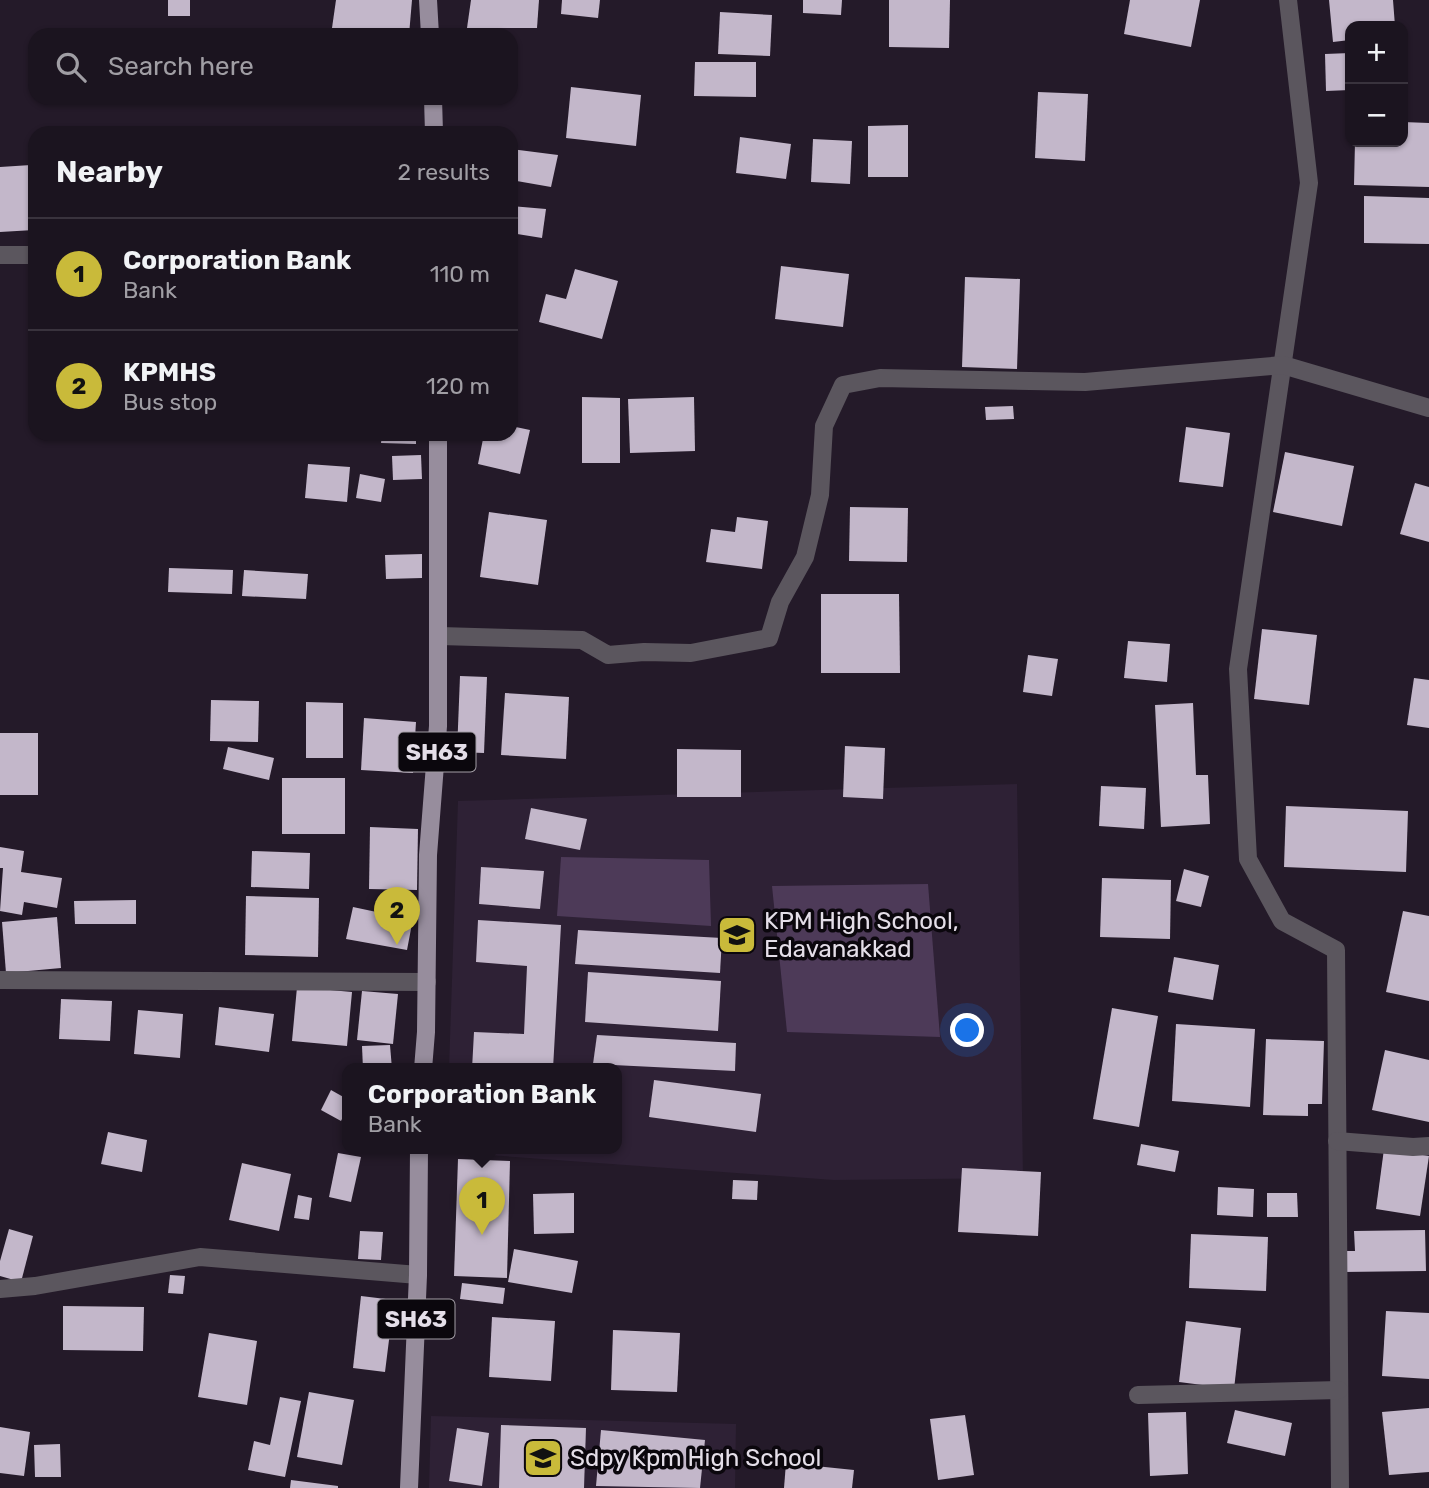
<!DOCTYPE html>
<meta charset="utf-8">
<style>
:root{--surface:#1b141f;--page:#241d28;--text:#f1f3f6;--muted:#a09ea4;--line:#39333d;--accent:#c9ba3a}
body{margin:0;font-family:Rubik,sans-serif;background:var(--page);color:var(--text)}
.controls{position:absolute;right:21px;top:21px;display:grid;overflow:hidden;border-radius:14px;box-shadow:0 2px 5px #0004}
.controls button{width:63px;height:63px;display:grid;place-items:center;padding:0;border:0;border-bottom:2px solid var(--line);background:var(--surface);color:var(--text);font:35px sans-serif}
.you{position:absolute;left:968px;top:1031px;width:24px;height:24px;margin:-18px;border:5px solid #fff;border-radius:50%;background:#1a73e8;box-shadow:0 0 0 10px #1a73e833}
.badge{display:grid;place-items:center;width:46px;height:46px;border-radius:50%;background:var(--accent);color:#111;font-size:23px;font-weight:700}
.pin{position:absolute;translate:-50% -58px;filter:drop-shadow(0 2px 4px #0008)}
.pin::after{content:'';position:absolute;top:37px;width:24px;height:21px;background:inherit;clip-path:polygon(0 0,100% 0,50% 100%)}
.popup{position:absolute;left:342px;top:1063px;width:280px;height:91px;box-sizing:border-box;display:grid;place-content:center;border-radius:14px;background:var(--surface);filter:drop-shadow(0 2px 5px #0005);font-size:23px;white-space:nowrap;color:var(--muted)}
.popup b{font-size:26px;color:var(--text)}
.popup::after{content:'';position:absolute;left:50%;top:100%;margin-left:-14px;border:14px solid transparent;border-top-color:var(--surface)}
.list{margin:0;padding:0;list-style:none}
h2{display:flex;justify-content:space-between;align-items:center;height:91px;margin:0;padding:0 28px;font-size:30px}
h2 small{font-size:23px;font-weight:400;color:var(--muted)}
.list li{display:grid;grid-template-columns:46px 1fr auto;gap:21px;align-items:center;box-sizing:border-box;height:112px;padding:0 28px;border-top:2px solid var(--line)}
.list b{display:block;font-size:26px;white-space:nowrap}
.list p{margin:0;font-size:23px;white-space:nowrap;color:var(--muted)}
.list em{font-size:23px;font-style:normal;color:var(--muted)}
.icon{flex:none;width:38px;height:38px;fill:none;stroke:currentColor;stroke-width:2;stroke-linecap:round;stroke-linejoin:round}
.map{position:relative;flex:none;width:1429px;height:1488px;overflow:hidden}
.search{position:absolute;background:var(--surface);box-shadow:0 2px 5px #0004;left:28px;top:28px;width:490px;height:77px;display:flex;align-items:center;gap:18px;box-sizing:border-box;padding:0 24px;border-radius:21px;color:var(--muted);font-size:26px}
.panel{position:absolute;background:var(--surface);box-shadow:0 2px 5px #0004;left:28px;top:126px;width:490px;height:315px;border-radius:21px}
.map>svg:first-child{display:block}
</style>
<div class="map">
<svg width="1429" height="1488" viewBox="0 0 1429 1488">
<rect width="100%" height="100%" fill="#241a29"/>
<g fill="#2e2135">
<path d="M 1017,784 L 1023,1178 L 834,1180 L 447,1152 L 447,1149 L 617,1149 L 617,1069 L 449,1069 L 458,801 Z"/>
<path d="M 431,1416 L 736,1424 L 735,1488 L 429,1488 Z"/>
</g>
<g fill="#4d3a58">
<path d="M 561,857 L 709,860 L 711,926 L 557,916 Z"/>
<path d="M 928,884 L 940,1037 L 787,1032 L 772,886 Z"/>
</g>
<g fill="#c3b7ca">
<rect x="168" y="0" width="22" height="16"/>
<path d="M 336,0 L 412,0 L 409,35 L 331,35 Z"/>
<path d="M 471,0 L 539,0 L 537,28 L 467,28 Z"/>
<path d="M 562,0 L 600,0 L 598,18 L 561,14 Z"/>
<path d="M 803,0 L 842,0 L 841,15 L 803,13 Z"/>
<path d="M 889,0 L 950,0 L 949,48 L 889,47 Z"/>
<path d="M 1130,0 L 1200,0 L 1191,47 L 1124,34 Z"/>
<path d="M 1329,0 L 1393,0 L 1395,26 L 1350,26 L 1350,40 L 1333,42 Z"/>
<path d="M 720,12 L 772,15 L 770,56 L 718,54 Z"/>
<path d="M 1350,53 L 1350,90 L 1326,91 L 1325,54 Z"/>
<path d="M 695,62 L 756,62 L 756,97 L 694,96 Z"/>
<path d="M 571,87 L 641,95 L 636,146 L 566,138 Z"/>
<path d="M 1038,92 L 1088,94 L 1085,161 L 1035,158 Z"/>
<path d="M 1403,122 L 1429,123 L 1429,187 L 1354,185 L 1355,142 L 1403,142 Z"/>
<path d="M 908,125 L 908,177 L 868,177 L 868,126 Z"/>
<path d="M 740,137 L 791,144 L 786,179 L 736,173 Z"/>
<path d="M 813,139 L 852,141 L 850,184 L 811,182 Z"/>
<path d="M 511,149 L 558,155 L 551,187 L 511,180 Z"/>
<path d="M 31,165 L 34,230 L 0,232 L 0,167 Z"/>
<path d="M 1364,196 L 1429,198 L 1429,244 L 1364,243 Z"/>
<path d="M 511,206 L 546,209 L 542,238 L 511,233 Z"/>
<path d="M 781,266 L 849,274 L 843,327 L 775,319 Z"/>
<path d="M 575,269 L 618,281 L 602,339 L 539,322 L 546,294 L 566,299 Z"/>
<path d="M 965,277 L 1020,279 L 1017,369 L 962,367 Z"/>
<path d="M 582,397 L 620,398 L 620,463 L 582,463 Z"/>
<path d="M 694,397 L 695,451 L 630,453 L 628,399 Z"/>
<path d="M 1013,406 L 1014,419 L 986,420 L 985,407 Z"/>
<path d="M 511,426 L 530,430 L 520,474 L 478,464 L 484,434 L 511,434 Z"/>
<path d="M 1186,427 L 1230,433 L 1223,487 L 1179,482 Z"/>
<path d="M 382,434 L 416,434 L 416,444 L 381,443 Z"/>
<path d="M 1285,452 L 1354,466 L 1342,526 L 1273,512 Z"/>
<path d="M 421,455 L 422,479 L 393,480 L 392,456 Z"/>
<path d="M 308,464 L 350,467 L 347,502 L 305,498 Z"/>
<path d="M 360,474 L 385,479 L 381,502 L 356,498 Z"/>
<path d="M 1415,483 L 1429,487 L 1429,542 L 1400,534 Z"/>
<path d="M 850,507 L 908,508 L 907,562 L 849,561 Z"/>
<path d="M 489,512 L 547,520 L 538,585 L 480,577 Z"/>
<path d="M 737,517 L 768,521 L 762,569 L 706,562 L 711,529 L 735,532 Z"/>
<path d="M 422,554 L 422,578 L 386,579 L 385,555 Z"/>
<path d="M 169,568 L 233,570 L 232,594 L 168,592 Z"/>
<path d="M 244,570 L 308,574 L 306,599 L 242,596 Z"/>
<path d="M 821,594 L 899,594 L 900,673 L 821,673 Z"/>
<path d="M 1262,629 L 1317,635 L 1309,705 L 1254,699 Z"/>
<path d="M 1128,641 L 1170,644 L 1167,682 L 1124,678 Z"/>
<path d="M 1028,655 L 1058,659 L 1052,696 L 1023,692 Z"/>
<path d="M 460,676 L 487,677 L 484,753 L 457,752 Z"/>
<path d="M 1414,678 L 1429,680 L 1429,728 L 1407,725 Z"/>
<path d="M 505,693 L 569,697 L 566,759 L 501,755 Z"/>
<path d="M 211,700 L 259,701 L 258,742 L 210,741 Z"/>
<path d="M 306,702 L 343,703 L 343,758 L 306,758 Z"/>
<path d="M 1193,703 L 1196,775 L 1208,775 L 1210,824 L 1161,827 L 1155,705 Z"/>
<path d="M 364,718 L 416,722 L 413,773 L 361,770 Z"/>
<rect x="0" y="733" width="38" height="62"/>
<path d="M 845,746 L 885,748 L 883,799 L 843,797 Z"/>
<path d="M 228,747 L 274,758 L 269,780 L 223,769 Z"/>
<path d="M 677,749 L 741,750 L 741,797 L 677,797 Z"/>
<rect x="282" y="778" width="63" height="56"/>
<path d="M 1101,786 L 1146,788 L 1144,829 L 1099,826 Z"/>
<path d="M 1286,806 L 1408,811 L 1406,872 L 1284,867 Z"/>
<path d="M 531,808 L 587,819 L 580,850 L 525,839 Z"/>
<path d="M 370,827 L 418,829 L 417,890 L 369,889 Z"/>
<path d="M 0,847 L 24,851 L 21,872 L 62,878 L 57,908 L 24,902 L 22,915 L 0,911 L 3,868 L 0,868 Z"/>
<path d="M 252,851 L 310,853 L 309,889 L 251,887 Z"/>
<path d="M 481,867 L 544,871 L 540,909 L 479,904 Z"/>
<path d="M 1184,869 L 1209,876 L 1201,907 L 1176,901 Z"/>
<path d="M 1102,878 L 1171,880 L 1170,939 L 1100,937 Z"/>
<path d="M 246,896 L 319,898 L 318,957 L 245,955 Z"/>
<path d="M 136,900 L 136,924 L 75,924 L 74,901 Z"/>
<path d="M 353,907 L 386,914 L 387,908 L 414,913 L 407,950 L 346,939 Z"/>
<path d="M 1403,911 L 1429,916 L 1429,1001 L 1386,992 Z"/>
<path d="M 57,917 L 61,968 L 6,973 L 2,922 Z"/>
<path d="M 478,920 L 561,925 L 553,1069 L 472,1069 L 474,1032 L 524,1034 L 527,966 L 476,962 Z"/>
<path d="M 578,930 L 722,938 L 720,973 L 575,964 Z"/>
<path d="M 1174,957 L 1219,965 L 1213,1000 L 1168,992 Z"/>
<path d="M 588,972 L 721,981 L 718,1031 L 585,1022 Z"/>
<path d="M 297,987 L 352,992 L 347,1046 L 292,1041 Z"/>
<path d="M 362,991 L 398,994 L 393,1044 L 357,1040 Z"/>
<path d="M 61,999 L 112,1001 L 110,1041 L 59,1039 Z"/>
<path d="M 219,1007 L 274,1014 L 269,1052 L 215,1045 Z"/>
<path d="M 1112,1008 L 1158,1016 L 1139,1127 L 1093,1119 Z"/>
<path d="M 138,1010 L 183,1014 L 180,1058 L 134,1054 Z"/>
<path d="M 1176,1024 L 1255,1029 L 1250,1107 L 1172,1101 Z"/>
<path d="M 597,1035 L 736,1043 L 735,1071 L 593,1064 Z"/>
<path d="M 1266,1039 L 1324,1041 L 1322,1104 L 1308,1104 L 1308,1116 L 1263,1115 Z"/>
<path d="M 390,1045 L 392,1069 L 363,1069 L 362,1046 Z"/>
<path d="M 1385,1050 L 1429,1060 L 1429,1122 L 1372,1110 Z"/>
<path d="M 654,1080 L 761,1094 L 756,1132 L 649,1117 Z"/>
<path d="M 331,1090 L 347,1099 L 347,1109 L 341,1121 L 321,1110 Z"/>
<path d="M 108,1132 L 147,1140 L 142,1172 L 101,1164 Z"/>
<path d="M 1141,1144 L 1179,1151 L 1175,1172 L 1137,1165 Z"/>
<path d="M 1384,1149 L 1429,1156 L 1420,1216 L 1376,1209 Z"/>
<path d="M 338,1153 L 361,1157 L 351,1202 L 329,1197 Z"/>
<path d="M 458,1159 L 510,1161 L 507,1278 L 454,1276 Z"/>
<path d="M 242,1163 L 291,1174 L 279,1231 L 229,1220 Z"/>
<path d="M 962,1168 L 1041,1172 L 1038,1236 L 958,1232 Z"/>
<path d="M 733,1180 L 758,1181 L 757,1200 L 732,1199 Z"/>
<path d="M 1218,1187 L 1254,1189 L 1253,1217 L 1217,1215 Z"/>
<path d="M 574,1193 L 574,1233 L 534,1234 L 533,1194 Z"/>
<path d="M 1267,1193 L 1297,1193 L 1298,1217 L 1267,1217 Z"/>
<path d="M 298,1195 L 312,1198 L 309,1220 L 294,1218 Z"/>
<path d="M 9,1229 L 33,1236 L 21,1282 L 0,1276 L 0,1261 Z"/>
<path d="M 1425,1230 L 1426,1271 L 1342,1272 L 1341,1251 L 1355,1251 L 1354,1231 Z"/>
<path d="M 360,1231 L 383,1232 L 381,1260 L 358,1259 Z"/>
<path d="M 1191,1234 L 1268,1237 L 1266,1291 L 1189,1288 Z"/>
<path d="M 514,1249 L 578,1261 L 572,1293 L 508,1282 Z"/>
<path d="M 170,1275 L 185,1276 L 183,1294 L 168,1293 Z"/>
<path d="M 462,1283 L 505,1288 L 503,1304 L 460,1299 Z"/>
<path d="M 361,1296 L 394,1300 L 385,1372 L 353,1368 Z"/>
<path d="M 63,1306 L 144,1307 L 143,1351 L 63,1350 Z"/>
<path d="M 1386,1311 L 1429,1313 L 1429,1379 L 1382,1376 Z"/>
<path d="M 492,1317 L 555,1321 L 551,1381 L 489,1377 Z"/>
<path d="M 1186,1321 L 1241,1328 L 1234,1389 L 1179,1382 Z"/>
<path d="M 613,1330 L 680,1333 L 677,1392 L 611,1390 Z"/>
<path d="M 209,1333 L 257,1341 L 247,1405 L 198,1397 Z"/>
<path d="M 309,1392 L 354,1400 L 342,1465 L 297,1457 Z"/>
<path d="M 280,1397 L 301,1401 L 285,1477 L 248,1470 L 254,1441 L 270,1445 Z"/>
<path d="M 1429,1408 L 1429,1472 L 1389,1475 L 1382,1412 Z"/>
<path d="M 1235,1410 L 1292,1423 L 1285,1456 L 1227,1443 Z"/>
<path d="M 1186,1412 L 1188,1474 L 1150,1476 L 1148,1413 Z"/>
<path d="M 965,1415 L 974,1475 L 938,1480 L 930,1419 Z"/>
<path d="M 501,1425 L 586,1428 L 584,1488 L 499,1488 Z"/>
<path d="M 0,1427 L 30,1432 L 24,1476 L 0,1473 Z"/>
<path d="M 457,1428 L 489,1433 L 482,1486 L 449,1481 Z"/>
<path d="M 601,1430 L 705,1440 L 700,1488 L 596,1486 Z"/>
<path d="M 60,1444 L 61,1477 L 35,1477 L 34,1445 Z"/>
<path d="M 786,1463 L 854,1470 L 852,1488 L 784,1488 Z"/>
<path d="M 291,1480 L 338,1486 L 338,1488 L 290,1488 Z"/>
</g>
<g fill="none" stroke-linecap="round" stroke-linejoin="round">
<g stroke="#5b565e" stroke-width="18">
<path d="M 1288,0 L 1309,183 L 1238,669 L 1248,859 L 1282,921 L 1336,950 L 1340,1488"/>
<path d="M 0,255 L 35,255"/>
<path d="M 440,636 L 582,640 L 608,655 L 644,652 L 691,653 L 769,638 L 780,602 L 805,557 L 820,495 L 824,426 L 843,385 L 880,378 L 1085,382 L 1283,365 L 1429,408"/>
<path d="M 0,980 L 427,982"/>
<path d="M 1337,1141 L 1413,1147 L 1429,1146"/>
<path d="M 0,1289 L 35,1286 L 200,1257 L 418,1275"/>
<path d="M 1138,1395 L 1339,1390"/>
</g>
<g stroke="#978d9d" stroke-width="18">
<path d="M 428,0 L 430,35"/>
<path d="M 433,98 L 434,133"/>
<path d="M 423,1069 L 426,1032 L 428,855 L 438,726 L 438,434"/>
<path d="M 409,1488 L 418,1275 L 419,1149"/>
</g>
</g>
<defs>
<g id="school-square" transform="scale(2.0125)"><rect x="-9" y="-9" width="18" height="18" rx="4" fill="#c9ba3a" stroke="#0b070d"/><path d="M0-5L7-2L0 1L-7-2ZM-4 1L0 2.5L4 1V4Q0 6-4 4Z" fill="#111"/></g>
</defs>
<g fill-rule="evenodd">
<use href="#school-square" x="737" y="935"/>
<use href="#school-square" x="543" y="1458"/>
</g>
<g text-anchor="middle" dominant-baseline="central" stroke-width="7" stroke-linejoin="round" paint-order="stroke">
<g fill="#0b070d" stroke="#a39ea6" stroke-width="2">
<rect x="398.5" y="732.5" width="77" height="39" rx="5"/>
<rect x="377.5" y="1299.5" width="77" height="39" rx="5"/>
</g>
<g font-size="23" font-weight="bold" fill="#e4dee8">
<text x="437" y="752">SH63</text>
<text x="416" y="1319">SH63</text>
</g>
<g font-size="24" fill="#e4dee8" stroke="#0b070d" text-anchor="start">
<text x="764" y="921">KPM High School,<tspan x="764" dy="28">Edavanakkad</tspan></text>
<text x="570" y="1458">Sdpy Kpm High School</text>
</g>
</g>
</svg>
<div class="controls">
<button>+</button>
<button>−</button>
</div>
<div class="you"></div>
<div class="pin badge" style="left:482px;top:1235px">1</div>
<div class="popup"><b>Corporation Bank</b>Bank</div>
<div class="pin badge" style="left:397px;top:945px">2</div>
<div class="search"><svg class="icon" aria-label="search" viewBox="0 0 24 24"><circle cx="10" cy="10" r="6"/><path d="M15 15l6 6"/></svg>Search here</div>
<section class="panel">
<h2>Nearby<small>2 results</small></h2>
<ul class="list">
<li><span class="badge">1</span><div><b>Corporation Bank</b><p>Bank</p></div><em>110 m</em></li>
<li><span class="badge">2</span><div><b>KPMHS</b><p>Bus stop</p></div><em>120 m</em></li>
</ul>
</section>
</div>
